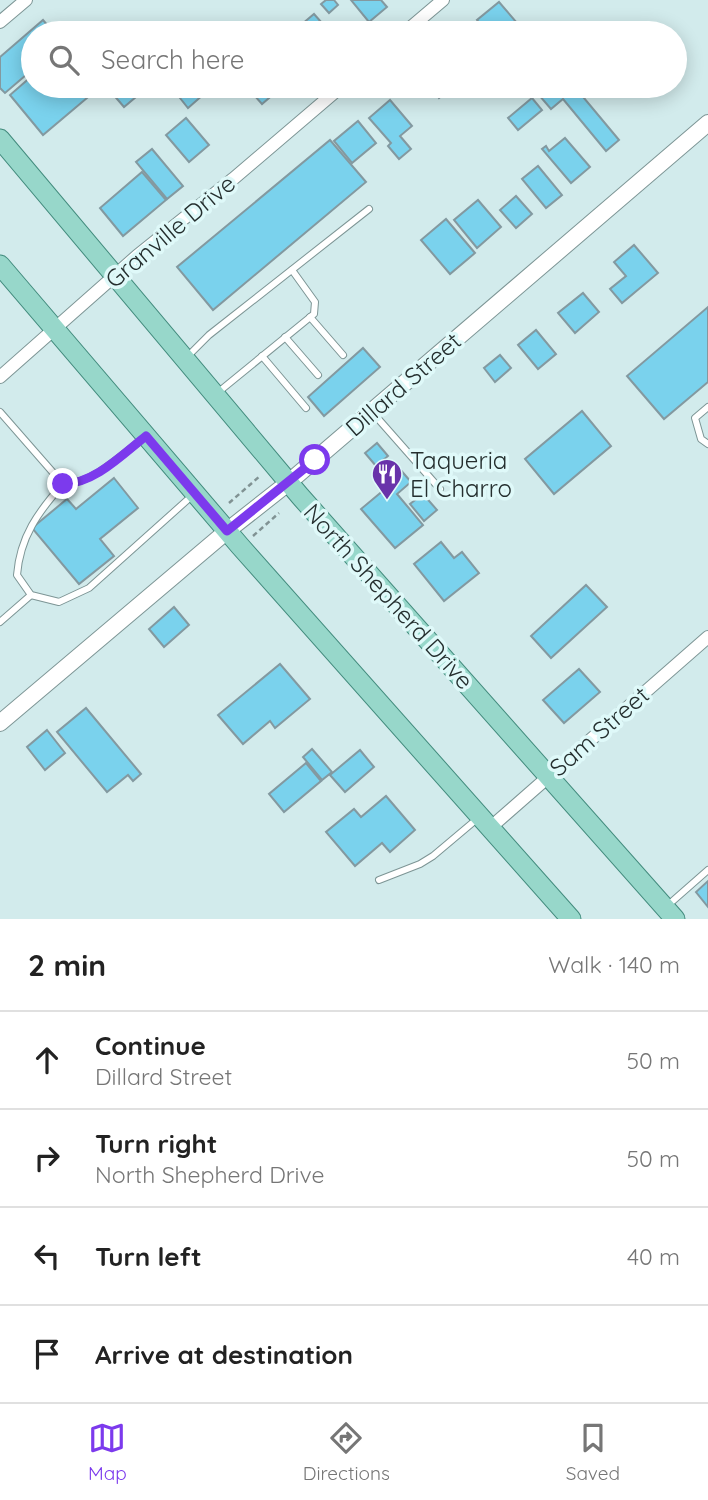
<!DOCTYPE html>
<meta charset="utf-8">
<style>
:root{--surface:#fff;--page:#f6f6f6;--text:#222;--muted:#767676;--line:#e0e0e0;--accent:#7c3aed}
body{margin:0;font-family:Quicksand,sans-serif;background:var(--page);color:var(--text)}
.stop{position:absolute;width:21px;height:21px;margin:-16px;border:5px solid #7c3aed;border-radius:50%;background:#fff}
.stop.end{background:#7c3aed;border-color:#fff;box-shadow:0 2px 7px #0008}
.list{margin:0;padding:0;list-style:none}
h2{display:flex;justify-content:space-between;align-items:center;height:91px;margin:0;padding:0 28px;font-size:30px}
h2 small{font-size:23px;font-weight:400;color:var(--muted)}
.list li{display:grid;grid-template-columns:46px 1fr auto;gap:21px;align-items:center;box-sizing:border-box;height:98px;padding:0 28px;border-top:2px solid var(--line)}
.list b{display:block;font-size:26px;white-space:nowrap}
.list p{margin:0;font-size:23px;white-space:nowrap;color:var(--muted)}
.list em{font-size:23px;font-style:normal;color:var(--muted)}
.icon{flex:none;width:38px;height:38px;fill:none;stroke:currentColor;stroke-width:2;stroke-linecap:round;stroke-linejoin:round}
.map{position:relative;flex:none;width:708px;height:919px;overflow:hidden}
.search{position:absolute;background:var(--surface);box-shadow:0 4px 18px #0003;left:21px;right:21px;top:21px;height:77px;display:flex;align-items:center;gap:18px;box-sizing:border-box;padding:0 24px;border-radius:38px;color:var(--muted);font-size:26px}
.sheet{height:483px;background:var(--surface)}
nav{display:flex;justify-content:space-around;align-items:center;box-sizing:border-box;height:98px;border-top:2px solid var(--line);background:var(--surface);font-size:19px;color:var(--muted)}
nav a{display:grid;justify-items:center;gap:4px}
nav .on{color:var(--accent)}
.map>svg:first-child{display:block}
</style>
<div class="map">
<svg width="708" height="919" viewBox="0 0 708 919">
<rect width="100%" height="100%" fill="#d2ebec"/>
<g fill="#7ad2ed" stroke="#8399a0" stroke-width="2">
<path d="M 326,0 L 334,0 L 338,5 L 329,13 L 321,4 Z"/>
<path d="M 351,0 L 381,0 L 387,7 L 369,22 Z"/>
<path d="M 499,2 L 523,30 L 520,33 L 488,33 L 477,20 Z"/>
<path d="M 314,14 L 329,31 L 337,23 L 346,33 L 310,33 L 302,24 Z"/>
<path d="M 43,20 L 54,33 L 33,33 L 33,69 L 5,93 L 0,88 L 0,57 Z"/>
<path d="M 33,75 L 33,86 L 100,87 L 43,135 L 10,95 Z"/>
<path d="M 120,86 L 149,86 L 124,107 L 112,93 Z"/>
<path d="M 185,86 L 211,86 L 212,87 L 188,108 L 176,93 Z"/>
<path d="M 246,86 L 283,86 L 262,104 Z"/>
<path d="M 430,86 L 453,86 L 439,98 Z"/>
<path d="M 548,86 L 574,86 L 619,140 L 606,151 L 563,99 L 551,109 L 538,94 Z"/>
<path d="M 532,98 L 542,110 L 518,130 L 508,118 Z"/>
<path d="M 390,100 L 412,126 L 400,136 L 411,149 L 399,159 L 388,146 L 391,143 L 369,118 Z"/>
<path d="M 186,118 L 209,145 L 189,162 L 166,135 Z"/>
<path d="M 358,121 L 376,143 L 352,163 L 334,141 Z"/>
<path d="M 565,138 L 590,167 L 571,183 L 542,149 L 546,146 L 549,151 Z"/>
<path d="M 330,140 L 366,182 L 213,310 L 177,267 Z"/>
<path d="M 152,149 L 183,186 L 167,199 L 136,162 Z"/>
<path d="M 538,166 L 562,195 L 546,208 L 522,179 Z"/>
<path d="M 142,172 L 166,200 L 123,236 L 100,208 Z"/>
<path d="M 516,196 L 532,214 L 516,228 L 500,210 Z"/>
<path d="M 478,200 L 501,227 L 477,248 L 454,220 Z"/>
<path d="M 446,219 L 475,253 L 450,274 L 421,240 Z"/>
<path d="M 634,245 L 658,273 L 622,303 L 610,289 L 626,276 L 614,262 Z"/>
<path d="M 583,293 L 599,312 L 575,333 L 558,313 Z"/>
<path d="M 708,307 L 708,382 L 664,419 L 627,376 Z"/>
<path d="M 536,330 L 556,354 L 538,369 L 518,345 Z"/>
<path d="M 363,348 L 380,367 L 324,416 L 308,397 Z"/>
<path d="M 500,355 L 511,368 L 495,382 L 484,368 Z"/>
<path d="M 582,411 L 611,446 L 554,494 L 525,459 Z"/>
<path d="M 377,443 L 388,456 L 376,466 L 365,453 Z"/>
<path d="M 399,468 L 411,482 L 397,494 L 423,525 L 395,548 L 361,509 L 391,484 L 387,479 Z"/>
<path d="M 114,478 L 138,508 L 100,539 L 114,556 L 79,584 L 32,528 L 67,499 L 76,509 Z"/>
<path d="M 423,494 L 437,510 L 424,521 L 410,504 Z"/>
<path d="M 441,542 L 454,558 L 462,552 L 479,573 L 444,601 L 414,564 Z"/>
<path d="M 586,585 L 607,607 L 551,658 L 531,636 Z"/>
<path d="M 174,607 L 189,625 L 164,647 L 149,629 Z"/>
<path d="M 280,664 L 310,699 L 275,728 L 270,721 L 243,744 L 218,715 Z"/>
<path d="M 579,669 L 600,692 L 564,723 L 543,700 Z"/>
<path d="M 86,708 L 141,774 L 133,781 L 128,775 L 107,792 L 57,732 Z"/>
<path d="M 47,730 L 65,753 L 45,770 L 27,747 Z"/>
<path d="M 312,749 L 332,772 L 322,780 L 303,757 Z"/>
<path d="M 360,750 L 374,767 L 345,792 L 330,775 Z"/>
<path d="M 306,763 L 321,781 L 284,812 L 269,794 Z"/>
<path d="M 386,796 L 415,830 L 390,852 L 382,843 L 355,866 L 326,832 L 354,809 L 361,817 Z"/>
<path d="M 708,881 L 708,907 L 696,892 Z"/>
</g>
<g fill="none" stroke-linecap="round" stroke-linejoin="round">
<g stroke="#7d9595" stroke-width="8">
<g id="service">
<path d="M 310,317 L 343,355"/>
<path d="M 285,337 L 318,375"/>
<path d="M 262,356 L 306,408"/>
<path d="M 186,358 L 209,335 L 369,209"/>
<path d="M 216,394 L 314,314 L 315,302 L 292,270"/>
<path d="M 708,407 L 695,418 L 701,439 L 708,444"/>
<path d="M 0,412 L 63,484"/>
<path d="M 373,413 L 440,489"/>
<path d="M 145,437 C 122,454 93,484 63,484 C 38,512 20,537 17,575 L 31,595 L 59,602 L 89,588 L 194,494"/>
<path d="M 0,622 L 31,595"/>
<path d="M 379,880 L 420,864 L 433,856 L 477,819"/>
<path d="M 667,906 L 708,870"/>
</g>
</g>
<g stroke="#7d9595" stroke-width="14">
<g id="minor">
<path d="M 0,22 L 26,0"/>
<path d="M 404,33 L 443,0"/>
<path d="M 0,377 L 137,256 L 233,179 L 342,86"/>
<path d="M 491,827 L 708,637"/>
</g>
</g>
<g stroke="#7d9595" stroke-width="18">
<path id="tertiary" d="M 0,723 L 227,531 L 288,483 L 708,123"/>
</g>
<g stroke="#428b7d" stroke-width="21">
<g id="primary">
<path d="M 0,139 L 300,496 L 675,919"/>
<path d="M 0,265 L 240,546 L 571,919"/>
</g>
</g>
<g stroke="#809293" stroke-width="2.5" stroke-dasharray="5 3.5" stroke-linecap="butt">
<path d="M 229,503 L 260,476"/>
<path d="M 253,536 L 279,513"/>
</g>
<use href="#service" stroke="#fff" stroke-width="6"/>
<use href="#minor" stroke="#fff" stroke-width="12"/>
<use href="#tertiary" stroke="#fff" stroke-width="16"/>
<use href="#primary" stroke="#97d7ca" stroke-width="19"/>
</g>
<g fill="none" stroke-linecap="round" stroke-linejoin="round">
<path stroke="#7c3aed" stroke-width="9" d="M 63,484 C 94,484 123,454 146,436 L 227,531 L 315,460"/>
</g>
<defs>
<g id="restaurant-pin" transform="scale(1.575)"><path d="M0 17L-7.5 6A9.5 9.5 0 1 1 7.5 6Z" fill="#6933aa" stroke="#dff9f9"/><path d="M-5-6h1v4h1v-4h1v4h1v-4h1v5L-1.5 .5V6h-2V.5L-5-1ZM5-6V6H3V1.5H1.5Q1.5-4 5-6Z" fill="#fff"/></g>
</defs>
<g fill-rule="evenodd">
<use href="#restaurant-pin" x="387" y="474"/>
</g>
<g text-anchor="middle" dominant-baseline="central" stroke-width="7" stroke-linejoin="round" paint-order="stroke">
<g font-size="24" fill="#252f2f" stroke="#dff9f9">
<text transform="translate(170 231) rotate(-40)">Granville Drive</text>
<text transform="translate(403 384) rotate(-41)">Dillard Street</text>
<text transform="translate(389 596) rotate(48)">North Shepherd Drive</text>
<text transform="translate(599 731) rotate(-41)">Sam Street</text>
</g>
<g font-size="24" fill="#252f2f" stroke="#dff9f9" text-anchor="start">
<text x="410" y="460">Taqueria<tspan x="410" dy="28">El Charro</tspan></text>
</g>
</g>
</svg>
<div class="stop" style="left:315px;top:460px"></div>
<div class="stop end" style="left:63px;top:484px"></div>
<div class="search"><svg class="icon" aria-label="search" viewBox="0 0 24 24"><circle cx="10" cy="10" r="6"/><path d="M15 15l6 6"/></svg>Search here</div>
</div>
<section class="sheet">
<h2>2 min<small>Walk · 140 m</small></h2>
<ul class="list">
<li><svg class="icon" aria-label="ahead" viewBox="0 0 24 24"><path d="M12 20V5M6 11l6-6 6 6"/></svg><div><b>Continue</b><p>Dillard Street</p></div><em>50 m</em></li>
<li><svg class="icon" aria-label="right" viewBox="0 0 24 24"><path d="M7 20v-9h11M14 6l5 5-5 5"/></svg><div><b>Turn right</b><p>North Shepherd Drive</p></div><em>50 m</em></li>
<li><svg class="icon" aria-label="left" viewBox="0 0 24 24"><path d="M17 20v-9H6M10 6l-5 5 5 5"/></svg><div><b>Turn left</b></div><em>40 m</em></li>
<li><svg class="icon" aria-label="arrive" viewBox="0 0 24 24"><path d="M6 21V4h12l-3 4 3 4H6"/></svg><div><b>Arrive at destination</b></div></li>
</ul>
</section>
<nav>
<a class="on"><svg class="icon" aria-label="map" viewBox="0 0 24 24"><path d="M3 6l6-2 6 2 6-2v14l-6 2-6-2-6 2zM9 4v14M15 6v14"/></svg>Map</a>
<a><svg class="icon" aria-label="directions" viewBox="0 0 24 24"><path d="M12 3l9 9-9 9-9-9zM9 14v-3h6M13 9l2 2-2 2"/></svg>Directions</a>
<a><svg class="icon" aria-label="saved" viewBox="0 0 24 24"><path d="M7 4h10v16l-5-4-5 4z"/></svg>Saved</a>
</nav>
